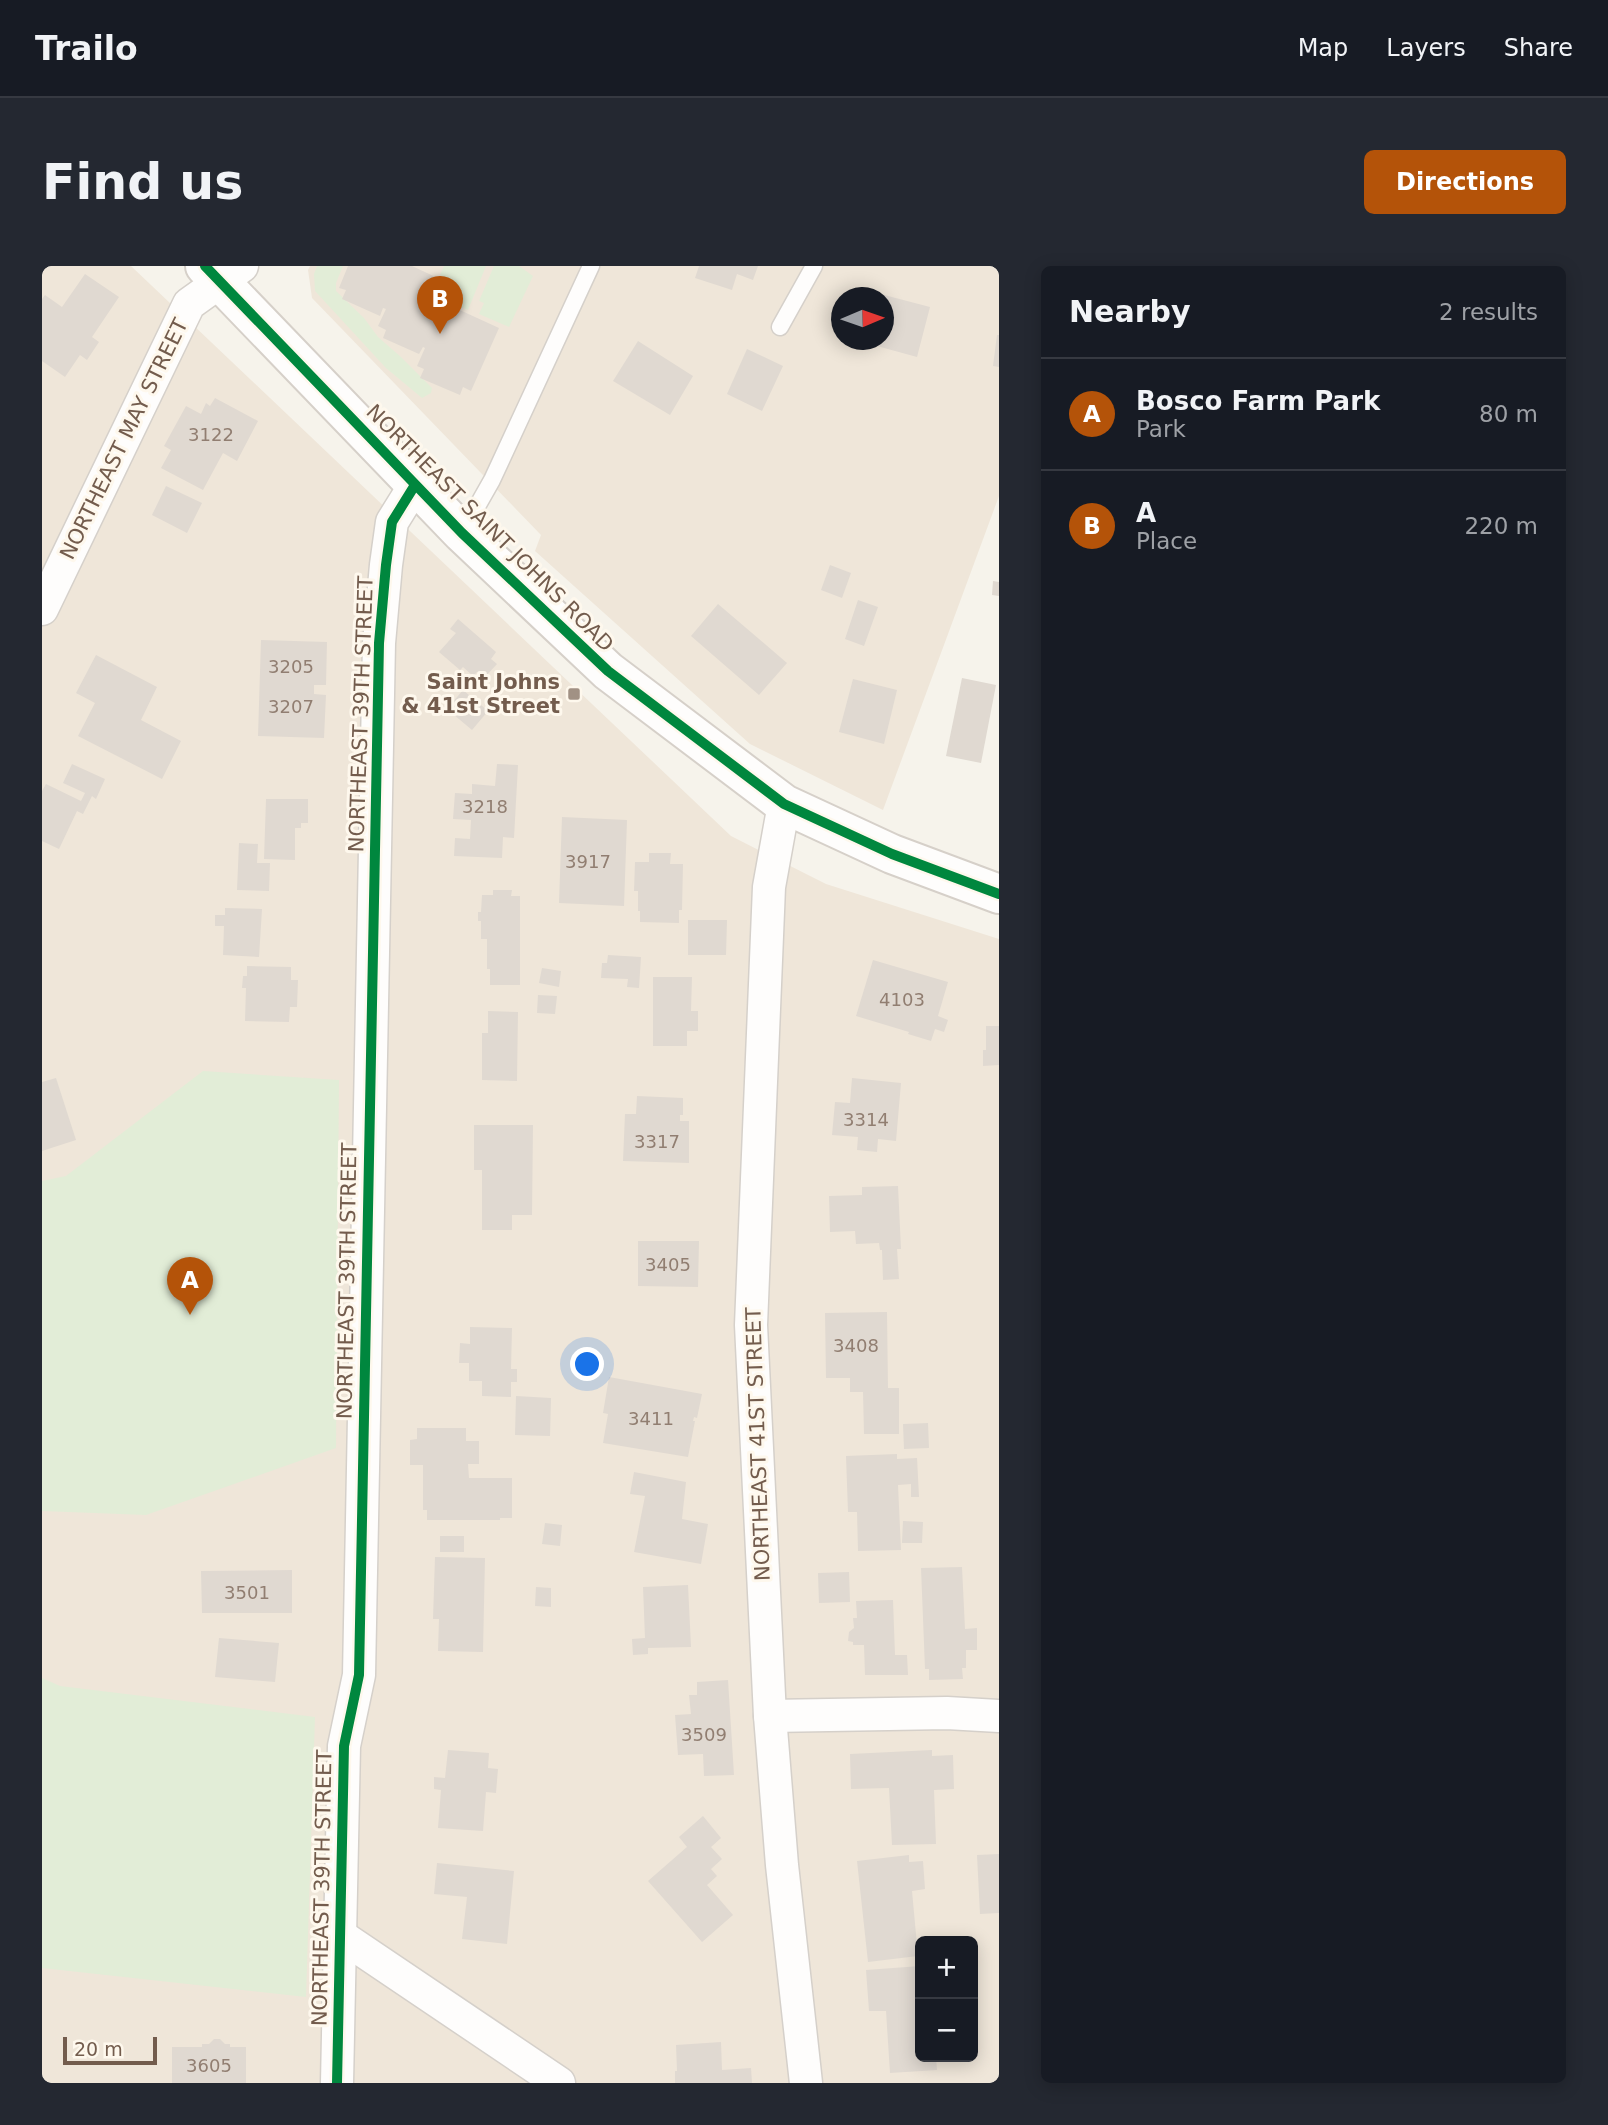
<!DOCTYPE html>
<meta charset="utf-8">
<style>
:root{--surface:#171b24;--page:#242831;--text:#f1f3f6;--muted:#9ea1a6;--line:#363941;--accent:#b45309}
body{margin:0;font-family:"DejaVu Sans",sans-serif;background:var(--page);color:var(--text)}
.controls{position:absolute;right:21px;bottom:21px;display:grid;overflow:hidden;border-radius:10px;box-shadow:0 4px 18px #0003}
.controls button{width:63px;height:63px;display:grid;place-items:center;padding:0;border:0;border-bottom:2px solid var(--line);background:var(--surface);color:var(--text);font:35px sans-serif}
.compass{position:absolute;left:789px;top:21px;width:63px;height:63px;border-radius:50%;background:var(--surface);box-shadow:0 4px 18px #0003;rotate:88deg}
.scale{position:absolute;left:21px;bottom:18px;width:94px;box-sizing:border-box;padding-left:7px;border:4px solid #735c4d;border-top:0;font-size:19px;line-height:24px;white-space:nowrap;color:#735c4d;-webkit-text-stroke:5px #fef8ed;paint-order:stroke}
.you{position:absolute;left:546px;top:1099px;width:24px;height:24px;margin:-18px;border:5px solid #fff;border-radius:50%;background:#1a73e8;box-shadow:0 0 0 10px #1a73e833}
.badge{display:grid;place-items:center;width:46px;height:46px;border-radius:50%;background:var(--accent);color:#fff;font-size:23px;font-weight:700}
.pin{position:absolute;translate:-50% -58px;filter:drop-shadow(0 2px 4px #0008)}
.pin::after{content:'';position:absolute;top:37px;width:24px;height:21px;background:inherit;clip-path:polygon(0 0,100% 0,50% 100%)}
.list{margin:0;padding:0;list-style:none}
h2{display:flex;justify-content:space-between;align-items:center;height:91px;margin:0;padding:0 28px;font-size:30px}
h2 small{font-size:23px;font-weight:400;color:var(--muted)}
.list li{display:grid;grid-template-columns:46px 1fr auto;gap:21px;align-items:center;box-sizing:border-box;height:112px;padding:0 28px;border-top:2px solid var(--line)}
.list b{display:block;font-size:26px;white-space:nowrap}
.list p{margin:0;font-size:23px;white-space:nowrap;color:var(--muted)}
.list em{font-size:23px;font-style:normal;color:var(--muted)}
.map{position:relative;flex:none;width:957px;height:1817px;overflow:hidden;border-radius:10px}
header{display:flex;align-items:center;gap:42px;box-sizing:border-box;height:98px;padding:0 35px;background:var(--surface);border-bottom:2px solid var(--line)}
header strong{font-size:33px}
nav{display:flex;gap:38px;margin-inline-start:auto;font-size:24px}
.intro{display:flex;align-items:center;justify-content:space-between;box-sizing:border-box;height:168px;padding:0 42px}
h1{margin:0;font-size:49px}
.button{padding:18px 32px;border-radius:10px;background:var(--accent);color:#fff;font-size:24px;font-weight:700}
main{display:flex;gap:42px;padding:0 42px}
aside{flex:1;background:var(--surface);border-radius:10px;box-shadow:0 4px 18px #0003}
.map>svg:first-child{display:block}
</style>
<header>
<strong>Trailo</strong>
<nav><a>Map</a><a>Layers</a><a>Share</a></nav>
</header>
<div class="intro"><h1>Find us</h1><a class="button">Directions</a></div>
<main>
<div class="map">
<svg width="957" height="1817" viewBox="0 0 957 1817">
<rect width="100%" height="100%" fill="#f6f3eb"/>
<g fill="#efe6d9" fill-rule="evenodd">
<path d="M 0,0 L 89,0 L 689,570 L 784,618 L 957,673 L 957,1817 L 0,1817 ZM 878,1675 L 931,1675 L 931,1791 L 878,1791 Z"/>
<path d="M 268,0 L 957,0 L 957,230 L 841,544 L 708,478 L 493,285 L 499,269 L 270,32 L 266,4 ZM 800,32 L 842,32 L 842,74 L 800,74 Z"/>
</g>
<g fill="#e2edd7">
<path d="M 275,0 L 301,0 L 294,17 L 294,25 L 322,52 L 336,71 L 359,91 L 390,122 L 389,127 L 380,132 L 344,102 L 273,25 L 272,8 Z"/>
<path d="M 402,0 L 444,0 L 426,44 L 411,38 L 418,22 L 398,9 Z"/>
<path d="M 452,0 L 477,0 L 491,10 L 467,61 L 437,48 L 442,37 L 437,35 Z"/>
<path d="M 161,805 L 297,814 L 294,1182 L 104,1249 L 0,1245 L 0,915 L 24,910 Z"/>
<path d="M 0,1412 L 18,1420 L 273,1451 L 264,1731 L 0,1702 Z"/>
</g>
<g fill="#e0d9d1">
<path d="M 306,0 L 370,0 L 417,22 L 409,40 L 457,62 L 429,125 L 421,121 L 418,129 L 378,112 L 382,103 L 375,100 L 383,82 L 381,81 L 377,88 L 341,72 L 344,64 L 336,60 L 344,43 L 341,42 L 338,50 L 300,33 L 304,24 L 297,22 Z"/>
<path d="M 657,0 L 716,0 L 711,14 L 695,8 L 690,24 L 653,12 Z"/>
<path d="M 43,8 L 77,31 L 50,71 L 57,76 L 45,94 L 38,89 L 23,111 L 0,95 L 0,33 L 3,29 L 20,41 Z"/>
<path d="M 827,25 L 888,41 L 875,91 L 813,74 L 842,74 L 842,32 L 825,32 Z"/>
<path d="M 955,69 L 957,69 L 957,101 L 951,100 Z"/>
<path d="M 596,75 L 651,110 L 628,149 L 571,115 Z"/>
<path d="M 705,83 L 741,100 L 720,145 L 685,128 Z"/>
<path d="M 173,132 L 216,155 L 195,195 L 181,187 L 161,224 L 119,202 L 129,184 L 122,180 L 144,140 L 159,148 L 164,137 L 168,140 Z"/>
<path d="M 124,220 L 160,237 L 145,267 L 110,249 Z"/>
<path d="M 788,299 L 809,307 L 800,332 L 779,324 Z"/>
<path d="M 951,315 L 957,316 L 957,330 L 950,329 Z"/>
<path d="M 816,334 L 836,341 L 822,380 L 803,373 Z"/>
<path d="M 676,338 L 745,397 L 717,429 L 649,370 Z"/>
<path d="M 416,353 L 454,386 L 449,393 L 455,398 L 442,412 L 435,406 L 431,410 L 421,401 L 418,404 L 397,386 L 414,367 L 408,363 Z"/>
<path d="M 219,374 L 285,376 L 284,419 L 272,419 L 272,428 L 284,429 L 282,472 L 216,470 Z"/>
<path d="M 54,389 L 115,421 L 99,454 L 139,475 L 120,513 L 36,470 L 53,437 L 34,427 Z"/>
<path d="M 920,412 L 954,419 L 939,497 L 904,490 Z"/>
<path d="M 811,413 L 855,424 L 842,478 L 797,466 Z"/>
<path d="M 421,424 L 446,445 L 430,464 L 405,443 Z"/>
<path d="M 30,498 L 63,513 L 54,533 L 50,530 L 41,548 L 35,545 L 17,583 L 0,575 L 0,525 L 4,518 L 39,535 L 43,527 L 21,517 Z"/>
<path d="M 455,498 L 476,499 L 472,572 L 461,571 L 460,592 L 412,590 L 413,572 L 428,573 L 429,554 L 411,553 L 413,527 L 430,528 L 430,518 L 453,520 Z"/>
<path d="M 224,533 L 266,533 L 266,557 L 259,557 L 259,562 L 253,562 L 253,594 L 222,593 Z"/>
<path d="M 520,551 L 585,554 L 582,640 L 517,637 Z"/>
<path d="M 197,577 L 216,578 L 215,597 L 228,597 L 227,625 L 195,624 Z"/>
<path d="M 607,587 L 629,587 L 628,598 L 641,598 L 640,644 L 637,644 L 637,657 L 598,656 L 598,645 L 596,645 L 596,625 L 592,625 L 593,596 L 607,596 Z"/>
<path d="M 451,624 L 470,624 L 469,630 L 478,630 L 478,719 L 448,719 L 448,703 L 445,703 L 445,673 L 439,673 L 439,655 L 436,655 L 436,646 L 439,646 L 440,629 L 451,629 Z"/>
<path d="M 183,642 L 220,643 L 217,691 L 181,689 L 182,660 L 173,660 L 173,649 L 183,649 Z"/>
<path d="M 646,654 L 685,654 L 684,689 L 646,689 Z"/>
<path d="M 566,689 L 599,691 L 597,722 L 585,721 L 586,713 L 559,712 L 560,697 L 565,697 Z"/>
<path d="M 831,694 L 906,716 L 896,750 L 906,754 L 902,766 L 893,763 L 889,775 L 866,768 L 867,766 L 814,750 Z"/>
<path d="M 205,700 L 249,701 L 249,714 L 256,714 L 255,741 L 248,741 L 247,756 L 203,755 L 204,722 L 200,722 L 201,710 L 205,710 Z"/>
<path d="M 500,702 L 519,705 L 517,721 L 497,717 Z"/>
<path d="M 611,711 L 650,711 L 649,745 L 656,745 L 656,765 L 645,765 L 645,780 L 611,780 Z"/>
<path d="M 496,729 L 515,730 L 513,748 L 495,747 Z"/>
<path d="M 446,745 L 476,746 L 475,815 L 440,814 L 440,767 L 446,767 Z"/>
<path d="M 944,760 L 957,760 L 957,799 L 941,800 L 941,784 L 944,784 Z"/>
<path d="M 14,812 L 34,874 L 0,885 L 0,816 Z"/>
<path d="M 810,812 L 859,817 L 854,875 L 836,873 L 835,886 L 815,884 L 816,871 L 790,869 L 793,836 L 808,837 Z"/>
<path d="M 595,830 L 641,832 L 641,849 L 638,849 L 638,855 L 647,855 L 647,897 L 581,895 L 583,848 L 594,848 Z"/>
<path d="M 432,859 L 491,859 L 490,949 L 470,949 L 470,964 L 440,964 L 440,904 L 432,904 Z"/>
<path d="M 856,920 L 859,983 L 855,983 L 857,1013 L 841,1014 L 840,984 L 838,984 L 837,977 L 814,978 L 813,965 L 788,966 L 787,930 L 820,929 L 820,921 Z"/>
<path d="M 596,975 L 657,975 L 656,1021 L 596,1020 Z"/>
<path d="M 845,1046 L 846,1122 L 857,1122 L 857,1168 L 822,1168 L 821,1126 L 808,1126 L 808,1112 L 784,1112 L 783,1047 Z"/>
<path d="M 428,1061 L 470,1062 L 469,1103 L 475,1103 L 475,1116 L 469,1116 L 469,1131 L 440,1130 L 440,1115 L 427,1115 L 427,1097 L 417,1097 L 418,1077 L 428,1078 Z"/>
<path d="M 567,1111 L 660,1128 L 655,1152 L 652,1151 L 651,1155 L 653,1155 L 646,1191 L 561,1177 L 566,1148 L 561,1147 Z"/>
<path d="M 474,1130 L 509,1132 L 508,1170 L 473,1169 Z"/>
<path d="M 886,1157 L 887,1182 L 862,1183 L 861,1158 Z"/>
<path d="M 375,1162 L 424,1162 L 424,1175 L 437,1175 L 437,1198 L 426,1198 L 427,1212 L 470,1212 L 470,1252 L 458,1252 L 458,1254 L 385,1254 L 385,1244 L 381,1244 L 381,1199 L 368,1199 L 368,1174 L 375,1173 Z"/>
<path d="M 855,1188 L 855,1193 L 875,1192 L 877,1231 L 869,1231 L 869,1218 L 856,1219 L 859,1284 L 816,1285 L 815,1246 L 806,1246 L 804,1190 Z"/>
<path d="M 592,1206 L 644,1216 L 640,1253 L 666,1258 L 659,1298 L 592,1286 L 603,1230 L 588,1228 Z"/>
<path d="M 861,1255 L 881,1256 L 880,1277 L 860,1277 Z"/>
<path d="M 503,1257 L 520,1259 L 518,1280 L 500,1278 Z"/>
<rect x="398" y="1270" width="24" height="16"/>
<path d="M 393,1291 L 443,1292 L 441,1386 L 396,1385 L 397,1353 L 391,1353 Z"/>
<path d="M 920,1301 L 923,1363 L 935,1362 L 935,1384 L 924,1384 L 924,1402 L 920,1402 L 921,1413 L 887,1414 L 887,1403 L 883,1403 L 879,1302 Z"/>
<path d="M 250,1304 L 250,1347 L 160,1347 L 159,1305 Z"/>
<path d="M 807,1306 L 808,1336 L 777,1337 L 776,1307 Z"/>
<path d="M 646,1319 L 649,1381 L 606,1382 L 606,1388 L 591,1389 L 590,1373 L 603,1372 L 601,1321 Z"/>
<path d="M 494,1321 L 509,1322 L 509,1341 L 493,1340 Z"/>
<path d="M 851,1334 L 853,1389 L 865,1389 L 866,1409 L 823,1409 L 822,1379 L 811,1379 L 811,1376 L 806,1375 L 807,1366 L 812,1362 L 811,1352 L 815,1352 L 814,1335 Z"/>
<path d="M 177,1372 L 237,1377 L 233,1416 L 173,1411 Z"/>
<path d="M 686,1414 L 692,1509 L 662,1510 L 661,1488 L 636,1489 L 633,1449 L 649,1448 L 647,1429 L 655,1429 L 655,1416 Z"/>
<path d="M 406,1484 L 447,1487 L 446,1502 L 456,1503 L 454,1527 L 444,1526 L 441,1565 L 396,1562 L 399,1524 L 392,1523 L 392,1511 L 403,1512 Z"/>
<path d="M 890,1484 L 890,1490 L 911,1489 L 912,1523 L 892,1524 L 894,1578 L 850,1579 L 847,1522 L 809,1523 L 808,1488 Z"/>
<path d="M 661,1550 L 679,1572 L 669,1581 L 680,1593 L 669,1603 L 675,1610 L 665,1619 L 691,1649 L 660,1676 L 606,1615 L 645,1581 L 637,1571 Z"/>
<path d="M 957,1588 L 957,1647 L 938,1648 L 935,1589 Z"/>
<path d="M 867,1589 L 867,1596 L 881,1595 L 883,1623 L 870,1625 L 876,1690 L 826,1696 L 815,1595 Z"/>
<path d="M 395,1597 L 472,1605 L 465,1678 L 420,1673 L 425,1631 L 392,1628 Z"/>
<path d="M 878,1700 L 878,1791 L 894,1791 L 895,1804 L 848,1807 L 844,1745 L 827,1745 L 824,1704 Z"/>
<path d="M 172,1773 L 178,1773 L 183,1778 L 188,1778 L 188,1781 L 204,1781 L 204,1817 L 130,1817 L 130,1781 L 160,1781 L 160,1778 L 167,1778 Z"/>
<path d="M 679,1776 L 680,1804 L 709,1802 L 710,1817 L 633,1817 L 633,1805 L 635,1805 L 634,1779 Z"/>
</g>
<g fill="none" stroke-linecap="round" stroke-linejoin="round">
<g stroke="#d5d0ca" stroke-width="19">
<g id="lane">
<path d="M 738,61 L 772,0"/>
<path d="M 420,267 L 450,214 L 549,0"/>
</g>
</g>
<g stroke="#d5d0ca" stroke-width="35">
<g id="street">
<path d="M 0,343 L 147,38 L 200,0"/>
<path d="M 742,538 L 727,621 L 709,1059 L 728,1450 L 740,1599 L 764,1817"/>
<path d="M 728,1450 L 905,1447 L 957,1450"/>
<path d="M 299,1670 L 517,1817"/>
<path d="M 295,1817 L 302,1480 L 317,1409 L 337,377 L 344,299 L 350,256 L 373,219"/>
</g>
</g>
<g stroke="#d6d0c9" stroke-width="42">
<path id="secondary" d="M 163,0 L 420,267 L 566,405 L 742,538 L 850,588 L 957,628"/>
</g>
<use href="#lane" stroke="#fefdfc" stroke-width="16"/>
<use href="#street" stroke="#fefdfc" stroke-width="32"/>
<use href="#secondary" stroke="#fefdfc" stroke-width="38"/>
<g stroke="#fef8ed" stroke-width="15">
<g id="cycleway">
<path d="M 163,0 L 420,267 L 566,405 L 742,538 L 850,588 L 957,628"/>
<path d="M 295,1817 L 302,1480 L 317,1409 L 337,377 L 344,299 L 350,256 L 373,219"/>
</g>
</g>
<use href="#cycleway" stroke="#00873e" stroke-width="10"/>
</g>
<rect fill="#a19184" stroke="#fef8ed" stroke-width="2.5" x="525" y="421" width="14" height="14" rx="3.5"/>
<g text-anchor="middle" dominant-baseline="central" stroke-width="6" stroke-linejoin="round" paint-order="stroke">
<g font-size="18" fill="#917e71">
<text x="169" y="168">3122</text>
<text x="249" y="400">3205</text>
<text x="249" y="440">3207</text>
<text x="443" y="540">3218</text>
<text x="546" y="595">3917</text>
<text x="860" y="733">4103</text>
<text x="824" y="853">3314</text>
<text x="615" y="875">3317</text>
<text x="626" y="998">3405</text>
<text x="814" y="1079">3408</text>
<text x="609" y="1152">3411</text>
<text x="205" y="1326">3501</text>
<text x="662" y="1468">3509</text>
<text x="167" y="1799">3605</text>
</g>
<g font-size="21" fill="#735c4d" stroke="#fef8ed">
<text transform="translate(82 173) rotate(-64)">NORTHEAST MAY STREET</text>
<text transform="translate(448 262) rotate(45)">NORTHEAST SAINT JOHNS ROAD</text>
<text transform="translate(319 448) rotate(-88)">NORTHEAST 39TH STREET</text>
<text transform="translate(305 1015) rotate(-89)">NORTHEAST 39TH STREET</text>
<text transform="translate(716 1178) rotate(-92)">NORTHEAST 41ST STREET</text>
<text transform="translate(280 1622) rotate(-89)">NORTHEAST 39TH STREET</text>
</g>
<g font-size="21" font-weight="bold" fill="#735c4d" stroke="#fef8ed" text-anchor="end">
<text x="518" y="416">Saint Johns<tspan x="518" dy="24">&amp; 41st Street</tspan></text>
</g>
</g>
</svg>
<div class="controls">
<button>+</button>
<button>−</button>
</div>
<svg class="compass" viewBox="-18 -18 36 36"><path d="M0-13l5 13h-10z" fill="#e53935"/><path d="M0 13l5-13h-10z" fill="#9ea1a6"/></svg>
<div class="scale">20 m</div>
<div class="you"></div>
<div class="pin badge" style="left:148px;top:1049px">A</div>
<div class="pin badge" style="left:398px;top:68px">B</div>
</div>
<aside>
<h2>Nearby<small>2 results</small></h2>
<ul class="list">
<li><span class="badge">A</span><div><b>Bosco Farm Park</b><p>Park</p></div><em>80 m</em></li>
<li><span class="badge">B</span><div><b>A</b><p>Place</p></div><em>220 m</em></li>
</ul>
</aside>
</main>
